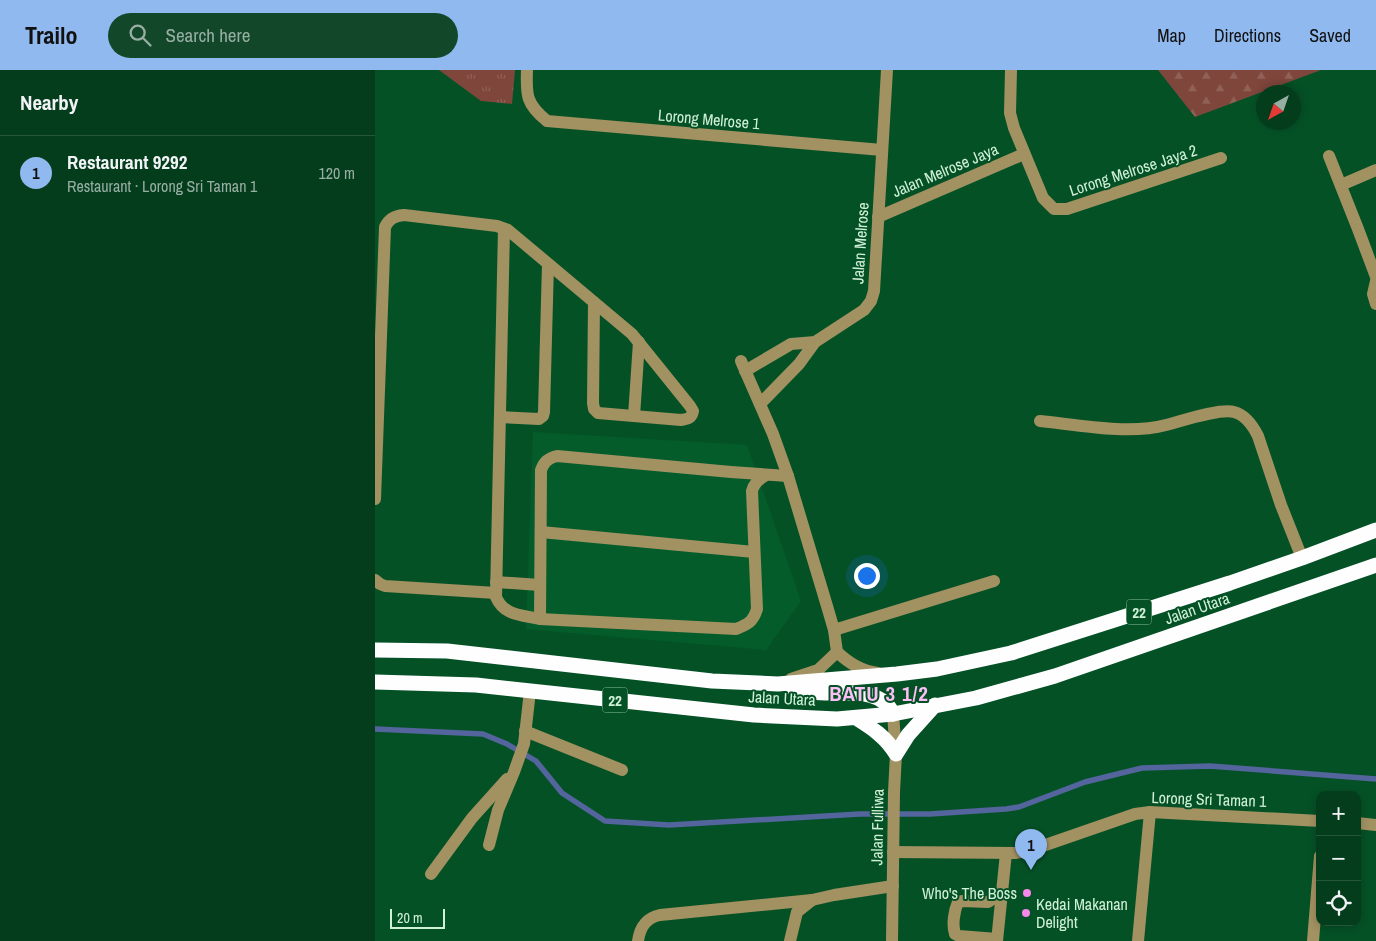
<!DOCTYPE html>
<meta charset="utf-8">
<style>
:root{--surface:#043d1c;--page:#124829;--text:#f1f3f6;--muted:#97aea3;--line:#25563b;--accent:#90b9f0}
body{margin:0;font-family:"Archivo Narrow",sans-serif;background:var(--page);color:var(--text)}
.controls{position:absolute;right:15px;bottom:15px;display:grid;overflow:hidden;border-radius:10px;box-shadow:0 2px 8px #0003}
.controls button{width:45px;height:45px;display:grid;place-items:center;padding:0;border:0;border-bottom:1px solid var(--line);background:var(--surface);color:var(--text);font:25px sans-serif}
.compass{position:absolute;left:881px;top:15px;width:45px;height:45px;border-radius:50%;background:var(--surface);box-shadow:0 2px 8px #0003;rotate:220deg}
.scale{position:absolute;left:15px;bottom:12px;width:55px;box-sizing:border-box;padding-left:5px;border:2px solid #d0f1d7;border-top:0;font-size:14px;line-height:18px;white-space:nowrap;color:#d0f1d7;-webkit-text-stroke:4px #055126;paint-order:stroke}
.you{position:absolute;left:491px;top:505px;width:18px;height:18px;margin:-12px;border:4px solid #fff;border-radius:50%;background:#1a73e8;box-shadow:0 0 0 8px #1a73e833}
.badge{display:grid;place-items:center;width:32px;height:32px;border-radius:50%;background:var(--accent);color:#111;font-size:16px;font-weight:700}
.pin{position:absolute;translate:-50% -41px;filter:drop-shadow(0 1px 2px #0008)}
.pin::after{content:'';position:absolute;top:26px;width:18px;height:15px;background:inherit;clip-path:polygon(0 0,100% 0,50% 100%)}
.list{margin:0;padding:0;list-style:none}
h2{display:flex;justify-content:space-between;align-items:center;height:65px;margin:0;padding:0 20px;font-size:21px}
h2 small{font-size:16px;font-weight:400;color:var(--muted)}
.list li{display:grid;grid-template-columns:32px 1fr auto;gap:15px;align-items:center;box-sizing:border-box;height:75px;padding:0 20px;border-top:1px solid var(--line)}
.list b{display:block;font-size:19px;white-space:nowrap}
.list p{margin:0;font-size:16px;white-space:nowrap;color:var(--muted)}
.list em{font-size:16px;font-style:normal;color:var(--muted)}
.icon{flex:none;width:28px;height:28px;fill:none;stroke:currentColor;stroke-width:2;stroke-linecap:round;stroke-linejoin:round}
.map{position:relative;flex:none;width:1001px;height:871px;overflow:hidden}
header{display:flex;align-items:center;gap:30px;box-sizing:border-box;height:70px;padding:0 25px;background:var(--accent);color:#111}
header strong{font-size:24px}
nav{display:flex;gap:28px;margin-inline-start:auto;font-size:18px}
.search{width:350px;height:45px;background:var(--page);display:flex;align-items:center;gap:12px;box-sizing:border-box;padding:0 18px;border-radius:28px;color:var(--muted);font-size:19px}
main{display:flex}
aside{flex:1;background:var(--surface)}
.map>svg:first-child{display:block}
</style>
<header>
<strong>Trailo</strong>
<div class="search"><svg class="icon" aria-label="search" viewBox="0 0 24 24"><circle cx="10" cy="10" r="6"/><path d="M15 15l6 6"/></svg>Search here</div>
<nav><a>Map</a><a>Directions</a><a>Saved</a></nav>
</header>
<main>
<aside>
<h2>Nearby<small></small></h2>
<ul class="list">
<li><span class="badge">1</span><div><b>Restaurant 9292</b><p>Restaurant · Lorong Sri Taman 1</p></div><em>120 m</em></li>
</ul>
</aside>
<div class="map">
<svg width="1001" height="871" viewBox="0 0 1001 871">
<defs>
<pattern id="forest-firs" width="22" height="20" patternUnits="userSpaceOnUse" patternTransform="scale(1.25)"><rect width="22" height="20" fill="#7f463c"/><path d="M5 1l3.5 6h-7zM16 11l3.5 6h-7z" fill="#906157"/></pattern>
<pattern id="park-tufts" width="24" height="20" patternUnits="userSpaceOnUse" patternTransform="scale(1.25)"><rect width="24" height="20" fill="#7f463c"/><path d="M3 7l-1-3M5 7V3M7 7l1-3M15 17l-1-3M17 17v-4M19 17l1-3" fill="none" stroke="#906157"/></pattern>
</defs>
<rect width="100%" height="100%" fill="#055126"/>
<path fill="#045c2b" d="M 158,362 L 372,375 L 426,531 L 391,580 L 151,559 Z"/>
<path fill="url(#forest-firs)" d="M 783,0 L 946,0 L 820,47 Z"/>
<path fill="url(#park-tufts)" d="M 64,0 L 140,0 L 137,34 L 106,31 Z"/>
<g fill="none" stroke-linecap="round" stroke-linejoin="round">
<path stroke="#54649c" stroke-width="5.5" d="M 0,659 L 108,664 L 132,674 L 161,691 L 187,723 L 230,751 L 294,755 L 485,744 L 555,744 L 631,739 L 644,737 L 710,712 L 767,698 L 835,696 L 1001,709"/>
<g stroke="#a29161" stroke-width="12">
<path d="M 152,0 C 151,25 151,34 172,51 L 507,80"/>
<path d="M 636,0 L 635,43 L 639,58 L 668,128 L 679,139 L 692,139 L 846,88"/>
<path d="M 954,86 L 983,159 L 1001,207"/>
<path d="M 966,115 L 1001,100"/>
<path d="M 503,147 L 649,84"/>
<path d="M 129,159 L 121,527 C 129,546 147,545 165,549 L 361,559 C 373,554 378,552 382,539 L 377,421 C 379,413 384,409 391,405"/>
<path d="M 1001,211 L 998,224 L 1001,234"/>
<path d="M 366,291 L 398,364 L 413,406 L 452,536 L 459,560 L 462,582"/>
<path d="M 370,301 L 416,274 L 440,272 L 489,240 L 496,231 L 499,221 L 512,0"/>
<path d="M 385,334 L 424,294 L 440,272"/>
<path d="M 259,346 L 264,272"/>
<path d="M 125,347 L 164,349 L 168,346 L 169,342 L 173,194"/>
<path d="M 665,351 C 703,355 754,365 791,355 C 807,351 845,338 859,342 C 871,345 878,356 883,366 L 906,435 L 927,488"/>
<path d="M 0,429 L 10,157 C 14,149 19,146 29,145 L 122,156 L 133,160 L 257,264 L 315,336 L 318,341 C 317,348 313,349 306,350 L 223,343 L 219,339 L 218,333 L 219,232"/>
<path d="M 166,462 L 379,482"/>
<path d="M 0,510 L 5,514 L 10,516 L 121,523"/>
<path d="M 121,512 L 165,515"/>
<path d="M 165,549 L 166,400 C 169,392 173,388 182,386 L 356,402 L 413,406"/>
<path d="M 459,560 L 619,511"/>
<path d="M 462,582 C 474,593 486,601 503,603"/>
<path d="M 416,609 L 443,600 L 462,582"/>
<path d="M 150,661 L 247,700"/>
<path d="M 982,753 L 1001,755"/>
<path d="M 114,775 L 123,740 L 139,702 L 149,674 L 155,621"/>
<path d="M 518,782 L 640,783 L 656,780 L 760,744 L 775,742 L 945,751"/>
<path d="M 56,804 L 97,748 L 132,709"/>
<path d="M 622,869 L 584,866 L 580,864 C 577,855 579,841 583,832 L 587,831 L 613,832 L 627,823"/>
<path d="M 263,871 C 265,857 271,848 285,845 L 437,830 L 459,825 L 518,816"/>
<path d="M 415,871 L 422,842 L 437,830"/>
<path d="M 517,871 L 519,722 L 521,684 L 518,644"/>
<path d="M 622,871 L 631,783"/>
<path d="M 763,871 L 775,742"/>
<path d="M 938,871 L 945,786"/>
</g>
<g stroke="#fefefe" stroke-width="15">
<path d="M 0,580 L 72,581 L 337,611 L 403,614 L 522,604 L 562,599 L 636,583 L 855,513 L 927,488 L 1001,460"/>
<path d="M 0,612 L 101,615 L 379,645 L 462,649 L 518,644 L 601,628 L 680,606 L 1001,495"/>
<path d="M 418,618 C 425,619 431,621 438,622 C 464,626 505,614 518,644"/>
<path d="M 481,648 C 497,658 511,667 521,684 L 533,665 L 560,635"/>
</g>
</g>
<g fill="#f788eb" stroke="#055126" stroke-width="2">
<circle cx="652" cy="823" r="5"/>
<circle cx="651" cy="843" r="5"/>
</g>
<g text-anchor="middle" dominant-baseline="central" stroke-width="4" stroke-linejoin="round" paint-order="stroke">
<g fill="#055126" stroke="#93c1a2" stroke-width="1">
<rect x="751.5" y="529.5" width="25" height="25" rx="4"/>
<rect x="227.5" y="617.5" width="25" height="25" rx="4"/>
</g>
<g font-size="15" font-weight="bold" fill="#d0f1d7">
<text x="764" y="542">22</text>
<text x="240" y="630">22</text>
</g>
<g font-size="16" fill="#d0f1d7" stroke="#055126">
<text transform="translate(334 49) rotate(5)">Lorong Melrose 1</text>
<text transform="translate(570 100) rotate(-23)">Jalan Melrose Jaya</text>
<text transform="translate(758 100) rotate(-18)">Lorong Melrose Jaya 2</text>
<text transform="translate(485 173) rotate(-86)">Jalan Melrose</text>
<text transform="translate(822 538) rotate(-19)">Jalan Utara</text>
<text transform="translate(407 628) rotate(3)">Jalan Utara</text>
<text transform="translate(834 729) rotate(2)">Lorong Sri Taman 1</text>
<text transform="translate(502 757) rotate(-89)">Jalan Fulliwa</text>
</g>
<g font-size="16" fill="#d0f1d7" stroke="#055126" text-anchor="end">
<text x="642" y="823">Who's The Boss</text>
<text x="661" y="834" text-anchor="start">Kedai Makanan<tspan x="661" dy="18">Delight</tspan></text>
</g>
<g font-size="21" font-weight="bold" letter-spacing="1" fill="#fdbff5" stroke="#055126">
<text x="504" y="623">BATU 3 1/2</text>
</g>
</g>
</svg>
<div class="controls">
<button>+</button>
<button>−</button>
<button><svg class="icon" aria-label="locate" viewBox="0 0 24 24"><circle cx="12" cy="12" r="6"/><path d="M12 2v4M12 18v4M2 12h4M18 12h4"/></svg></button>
</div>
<svg class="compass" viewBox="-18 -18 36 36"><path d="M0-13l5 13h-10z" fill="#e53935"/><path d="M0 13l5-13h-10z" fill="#97aea3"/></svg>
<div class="scale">20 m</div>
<div class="you"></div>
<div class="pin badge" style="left:656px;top:800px">1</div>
</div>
</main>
